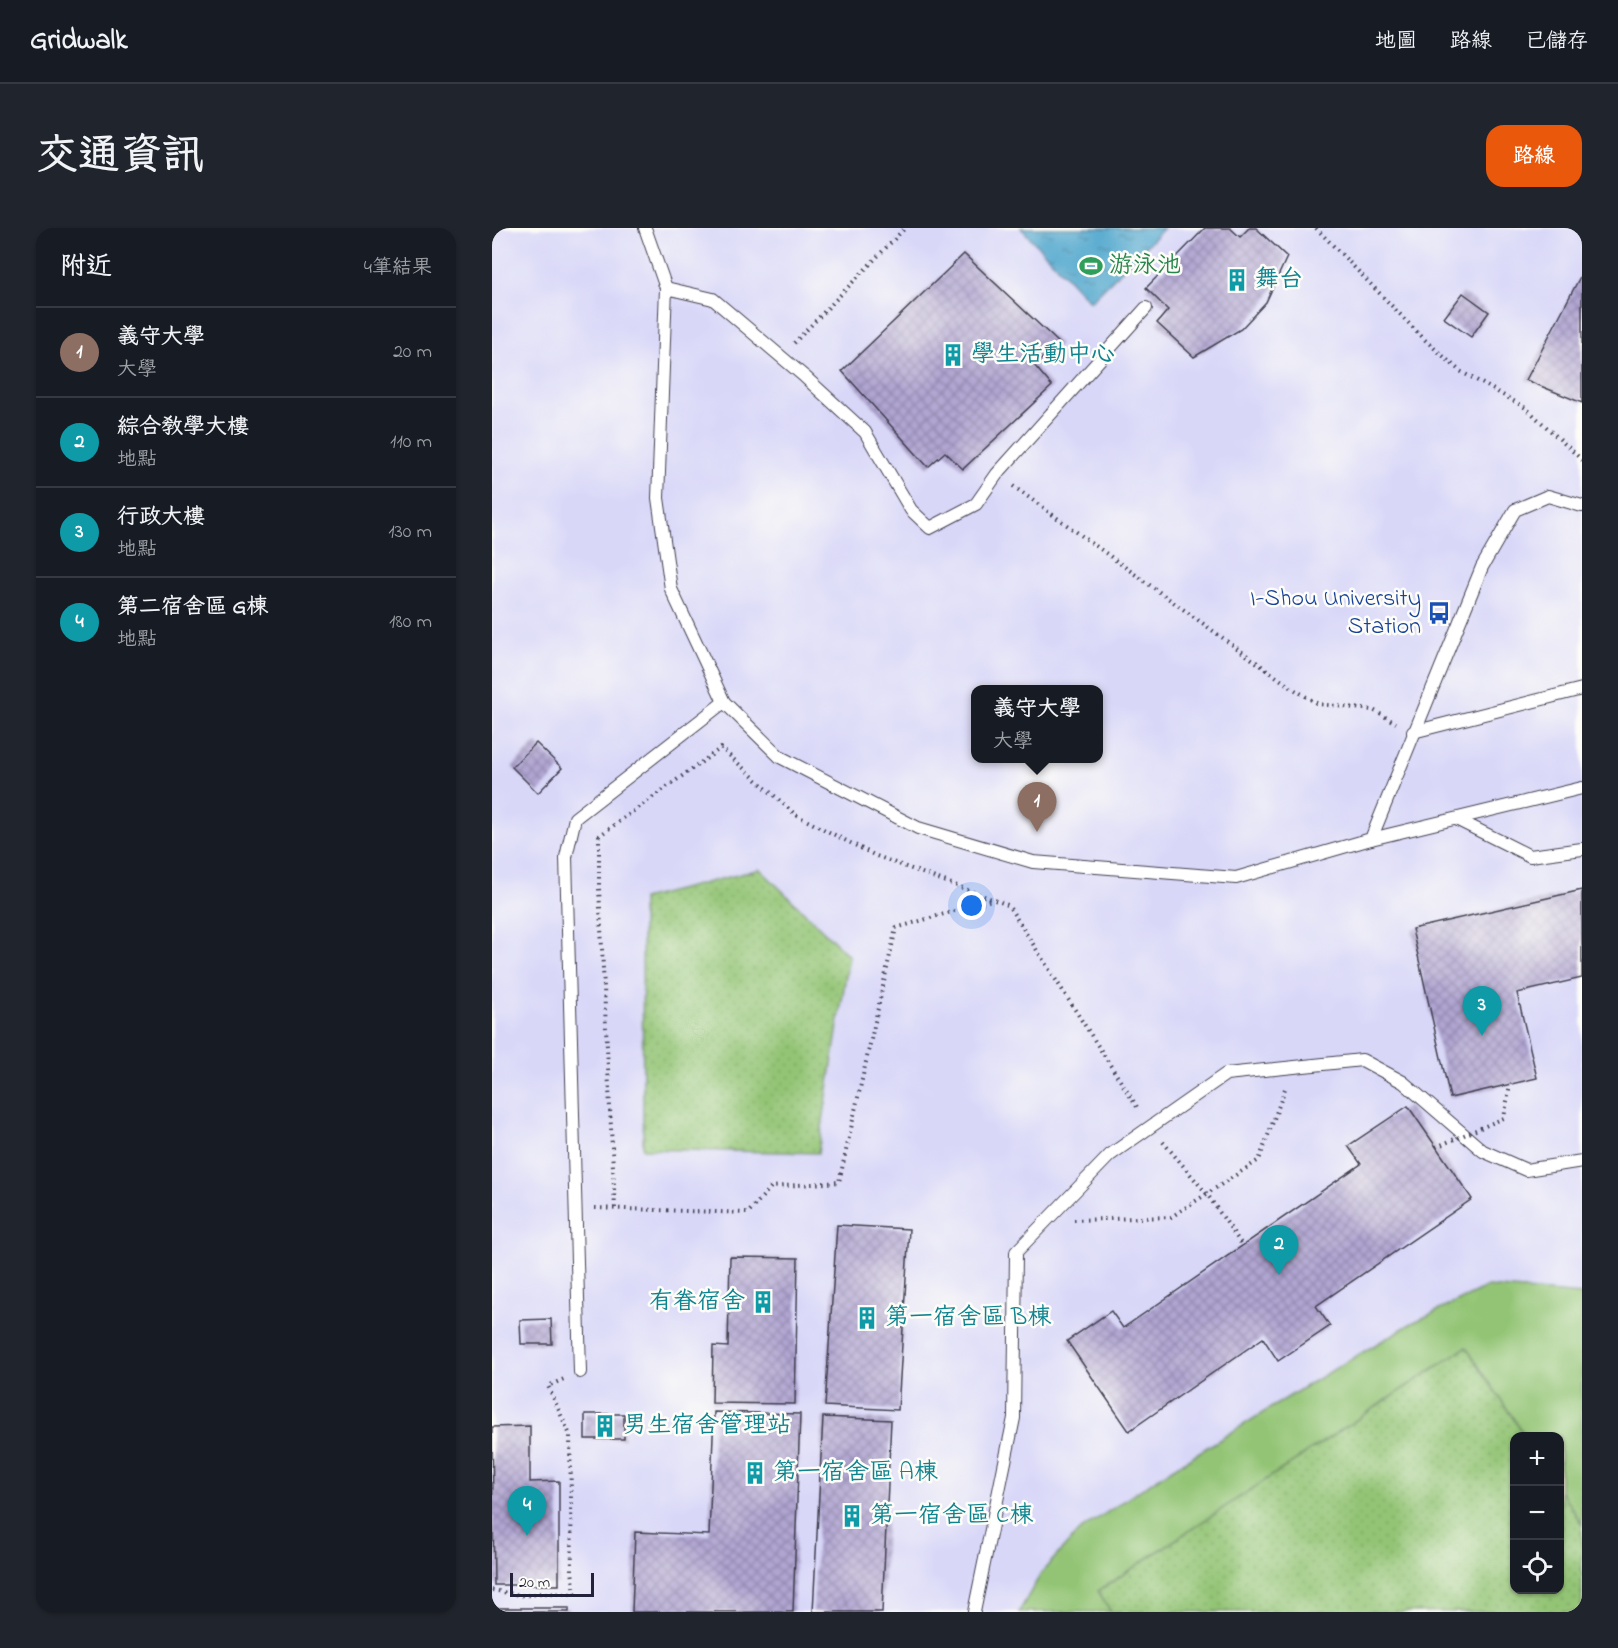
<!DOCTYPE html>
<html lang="zh-TW">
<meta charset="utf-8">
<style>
:root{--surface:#171b24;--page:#20242c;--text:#f1f3f6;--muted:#9ea1a6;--line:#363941;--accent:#ea580c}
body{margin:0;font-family:"Indie Flower","LXGW WenKai TC",sans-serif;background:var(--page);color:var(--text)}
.controls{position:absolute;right:18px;bottom:18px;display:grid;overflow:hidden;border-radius:12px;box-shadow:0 2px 4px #0004}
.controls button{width:54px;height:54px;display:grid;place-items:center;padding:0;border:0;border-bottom:2px solid var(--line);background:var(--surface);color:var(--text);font:30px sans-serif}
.scale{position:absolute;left:18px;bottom:15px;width:84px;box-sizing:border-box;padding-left:6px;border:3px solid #22223b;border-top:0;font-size:16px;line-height:21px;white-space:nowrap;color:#22223b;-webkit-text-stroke:4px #fdfcf7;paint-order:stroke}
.you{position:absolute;left:480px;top:678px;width:21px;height:21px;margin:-15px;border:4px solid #fff;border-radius:50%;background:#1a73e8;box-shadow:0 0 0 9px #1a73e833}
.badge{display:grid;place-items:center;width:39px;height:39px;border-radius:50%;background:var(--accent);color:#fff;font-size:20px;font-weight:700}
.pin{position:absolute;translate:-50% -50px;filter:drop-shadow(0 2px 3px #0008)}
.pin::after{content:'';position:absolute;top:32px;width:21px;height:18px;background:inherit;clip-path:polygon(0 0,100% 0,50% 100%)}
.popup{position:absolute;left:479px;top:457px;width:132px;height:78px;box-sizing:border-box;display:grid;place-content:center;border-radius:12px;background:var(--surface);filter:drop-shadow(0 2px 4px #0005);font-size:20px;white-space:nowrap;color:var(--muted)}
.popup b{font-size:22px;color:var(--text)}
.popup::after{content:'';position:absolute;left:50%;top:100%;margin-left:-12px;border:12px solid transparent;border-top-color:var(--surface)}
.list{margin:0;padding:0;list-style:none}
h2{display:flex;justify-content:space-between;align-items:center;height:78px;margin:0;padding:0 24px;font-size:26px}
h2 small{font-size:20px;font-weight:400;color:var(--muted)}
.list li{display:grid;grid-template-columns:39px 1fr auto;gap:18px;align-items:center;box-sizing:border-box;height:90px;padding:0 24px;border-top:2px solid var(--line)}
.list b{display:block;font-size:22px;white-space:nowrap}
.list p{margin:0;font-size:20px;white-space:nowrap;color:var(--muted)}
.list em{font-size:20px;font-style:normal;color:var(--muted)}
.icon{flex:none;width:33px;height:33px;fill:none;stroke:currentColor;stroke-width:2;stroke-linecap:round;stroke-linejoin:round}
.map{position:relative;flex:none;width:1090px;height:1384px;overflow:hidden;border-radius:18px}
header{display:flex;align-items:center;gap:36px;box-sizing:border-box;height:84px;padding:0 30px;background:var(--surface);border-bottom:2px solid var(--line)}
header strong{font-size:28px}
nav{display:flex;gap:33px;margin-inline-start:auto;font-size:21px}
.intro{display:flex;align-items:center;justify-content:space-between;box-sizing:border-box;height:144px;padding:0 36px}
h1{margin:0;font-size:42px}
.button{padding:15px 27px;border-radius:18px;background:var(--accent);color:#fff;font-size:21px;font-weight:700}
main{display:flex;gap:36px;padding:0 36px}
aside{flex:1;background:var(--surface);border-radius:18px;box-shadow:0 2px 4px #0004}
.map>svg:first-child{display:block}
</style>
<header>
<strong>Gridwalk</strong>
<nav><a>地圖</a><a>路線</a><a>已儲存</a></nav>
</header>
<div class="intro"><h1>交通資訊</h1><a class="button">路線</a></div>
<main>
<aside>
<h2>附近<small>4筆結果</small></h2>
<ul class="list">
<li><span class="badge" style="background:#8d6e63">1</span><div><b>義守大學</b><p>大學</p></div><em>20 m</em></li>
<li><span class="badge" style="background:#0f9aa8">2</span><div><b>綜合教學大樓</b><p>地點</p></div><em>110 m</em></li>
<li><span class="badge" style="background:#0f9aa8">3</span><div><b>行政大樓</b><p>地點</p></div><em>130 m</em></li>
<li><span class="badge" style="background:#0f9aa8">4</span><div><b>第二宿舍區 G棟</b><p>地點</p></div><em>180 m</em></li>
</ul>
</aside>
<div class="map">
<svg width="1090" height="1384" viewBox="0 0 1090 1384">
<defs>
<pattern id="grass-dots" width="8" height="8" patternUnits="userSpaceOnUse" patternTransform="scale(1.5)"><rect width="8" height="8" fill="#93c474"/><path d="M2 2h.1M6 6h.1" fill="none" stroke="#7ea865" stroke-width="1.8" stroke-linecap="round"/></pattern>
<pattern id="water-ripples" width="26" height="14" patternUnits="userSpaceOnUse" patternTransform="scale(1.5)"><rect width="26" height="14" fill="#51a7ce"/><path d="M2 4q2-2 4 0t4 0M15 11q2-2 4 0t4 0" fill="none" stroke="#4388a8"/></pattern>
<pattern id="building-cross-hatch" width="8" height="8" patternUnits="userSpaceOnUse" patternTransform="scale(1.5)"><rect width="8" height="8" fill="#b1a5d2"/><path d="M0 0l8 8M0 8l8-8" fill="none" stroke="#9086ac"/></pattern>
</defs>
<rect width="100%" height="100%" fill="#fdfcf7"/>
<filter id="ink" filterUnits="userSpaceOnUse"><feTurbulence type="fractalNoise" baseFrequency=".0167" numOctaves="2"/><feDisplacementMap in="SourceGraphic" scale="12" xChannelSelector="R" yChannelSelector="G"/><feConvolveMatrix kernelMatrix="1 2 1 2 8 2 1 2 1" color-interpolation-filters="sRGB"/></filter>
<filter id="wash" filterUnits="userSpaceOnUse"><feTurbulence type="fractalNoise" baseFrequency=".008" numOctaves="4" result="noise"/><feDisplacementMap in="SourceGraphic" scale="24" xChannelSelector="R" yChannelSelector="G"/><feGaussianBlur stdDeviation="1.35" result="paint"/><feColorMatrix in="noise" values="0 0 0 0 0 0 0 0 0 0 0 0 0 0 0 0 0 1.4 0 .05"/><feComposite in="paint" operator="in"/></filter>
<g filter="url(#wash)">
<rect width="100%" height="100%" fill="#eee5c7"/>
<path fill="#d8d7f8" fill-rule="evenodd" d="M 0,0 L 1090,0 L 1090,1384 L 0,1384 ZM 484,462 L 606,462 L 606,530 L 484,530 ZM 1023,1208 L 1068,1208 L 1068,1362 L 1023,1362 Z"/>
<g fill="url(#grass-dots)" stroke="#5a7358" stroke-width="1.5">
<path d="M 268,641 L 357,728 L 326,925 L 151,921 L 150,671 Z"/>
<path d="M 974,1119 L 1033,1208 L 1023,1208 L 1023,1362 L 1068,1362 L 1068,1262 L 1090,1296 L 1090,1384 L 619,1384 L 606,1363 Z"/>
</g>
<path fill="#93c474" stroke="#5a7358" stroke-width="1.5" d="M 996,1059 L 1090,1067 L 1090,1296 L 1068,1262 L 1068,1208 L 1033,1208 L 974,1119 L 606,1363 L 619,1384 L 527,1384 L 550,1344 L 586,1304 L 672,1246 L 814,1158 L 920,1095 Z"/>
<path fill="url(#water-ripples)" stroke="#3a6484" stroke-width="1.5" d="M 529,0 L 672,0 L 598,74 Z"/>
<g id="blocks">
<g fill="url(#building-cross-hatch)">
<path d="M 713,0 L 738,0 L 748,9 L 757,0 L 764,0 L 795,29 L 774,74 L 749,101 L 702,129 L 665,95 L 676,82 L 654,60 Z"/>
<path d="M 472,26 L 568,116 L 542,137 L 560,158 L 471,241 L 453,224 L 436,239 L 350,143 Z"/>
<path d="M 1090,45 L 1090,175 L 1034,152 Z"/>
<path d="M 971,65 L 997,84 L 979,109 L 952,90 Z"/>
<path d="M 44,515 L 70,540 L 46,565 L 20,539 Z"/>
<path d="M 1090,662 L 1090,750 L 1025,765 L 1045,850 L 958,870 L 920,701 Z"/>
<path d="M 916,878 L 980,971 L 824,1078 L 838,1098 L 786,1133 L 771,1110 L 637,1203 L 575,1113 L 619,1083 L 631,1100 L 869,936 L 856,918 Z"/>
<path d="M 345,997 L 417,1001 L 406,1182 L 333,1178 Z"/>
<path d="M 238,1029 L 306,1030 L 303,1176 L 220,1175 L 221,1118 L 236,1119 Z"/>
<path d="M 59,1091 L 60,1116 L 29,1116 L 28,1092 Z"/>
<path d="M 222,1184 L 308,1186 L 301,1384 L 140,1384 L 143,1304 L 217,1307 Z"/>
<rect x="93" y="1186" width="39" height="25"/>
<path d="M 331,1189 L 399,1192 L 390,1384 L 321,1384 Z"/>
<path d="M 38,1198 L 38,1254 L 67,1253 L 67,1357 L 2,1357 L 0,1199 Z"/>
<rect x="0" y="1380" width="77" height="4"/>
</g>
</g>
</g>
<g filter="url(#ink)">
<use href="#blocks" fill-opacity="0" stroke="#413f50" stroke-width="1.5"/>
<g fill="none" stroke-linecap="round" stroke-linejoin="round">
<g stroke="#413f50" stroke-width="14">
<g id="service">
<path d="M 153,0 L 174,60 L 166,270 L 179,361 L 232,474 L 288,529 L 426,600 L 541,634 L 744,650 L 879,611 L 990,339 L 1023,282 L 1056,268 L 1090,278"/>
<path d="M 174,60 L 221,71 L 313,149 L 373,204 L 419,282 L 438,300 L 484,276 L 505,246 L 654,80"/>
<path d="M 921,504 L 1090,461"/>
<path d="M 966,592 L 1038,628 L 1090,621"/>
<path d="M 879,611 L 1090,560"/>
<path d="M 88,1144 L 74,629 L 83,590 L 232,474"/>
<path d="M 482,1384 L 522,1190 L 524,1024 L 618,927 L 734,846 L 870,832 L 911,854 L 991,923 L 1034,942 L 1090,933"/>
</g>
</g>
<g stroke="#413f50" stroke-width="4" stroke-dasharray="1.5 4.5" stroke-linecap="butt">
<path d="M 824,0 L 932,111 L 968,143 L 1034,180 L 1090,232"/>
<path d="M 302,115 L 413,0"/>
<path d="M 521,258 L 800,460 L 826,476 L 881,482 L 904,495"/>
<path d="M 671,914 L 715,966 L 750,1017"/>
<path d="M 103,980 L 256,985 L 279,959 L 347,954 L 404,700 L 500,672"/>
<path d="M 123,980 L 107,660 L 107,608 L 229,520 L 304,587 L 382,627 L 516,677 L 647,882"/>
<path d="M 582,992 L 679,989 L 767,932 L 794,858"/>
<path d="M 0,1362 L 33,1368 L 49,1365 L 83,1366 L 80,1343 L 78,1207 L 56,1158 L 72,1151"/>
</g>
<use href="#service" stroke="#fff" stroke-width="12"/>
<path stroke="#413f50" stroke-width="4" stroke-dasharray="1.5 4.5" stroke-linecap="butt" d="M 944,919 L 1012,890 L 1018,856"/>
</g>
</g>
<defs>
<g id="stadium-bare" transform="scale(1.8)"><path d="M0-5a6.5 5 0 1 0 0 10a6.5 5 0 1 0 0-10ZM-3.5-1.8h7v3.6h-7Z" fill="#2e9e5b" stroke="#fdfcf7" stroke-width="2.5" paint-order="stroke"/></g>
<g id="building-bare" transform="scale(1.8)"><path d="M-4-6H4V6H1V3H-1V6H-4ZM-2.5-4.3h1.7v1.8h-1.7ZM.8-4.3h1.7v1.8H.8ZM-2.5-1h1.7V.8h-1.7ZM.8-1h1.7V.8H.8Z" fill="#0f9aa8" stroke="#fdfcf7" stroke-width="2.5" paint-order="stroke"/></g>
<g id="bus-bare" transform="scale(1.8)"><path d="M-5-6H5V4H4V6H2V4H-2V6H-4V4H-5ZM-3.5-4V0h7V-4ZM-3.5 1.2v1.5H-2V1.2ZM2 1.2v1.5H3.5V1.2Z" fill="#1a4fb4" stroke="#fdfcf7" stroke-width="2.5" paint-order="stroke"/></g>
</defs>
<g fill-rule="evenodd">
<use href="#stadium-bare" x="599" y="38"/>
<use href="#building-bare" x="745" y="52"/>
<use href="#building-bare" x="461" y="127"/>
<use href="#bus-bare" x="947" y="385"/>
<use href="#building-bare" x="271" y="1074"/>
<use href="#building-bare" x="375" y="1090"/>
<use href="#building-bare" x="113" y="1198"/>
<use href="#building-bare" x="263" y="1245"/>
<use href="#building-bare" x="360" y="1288"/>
</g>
<g text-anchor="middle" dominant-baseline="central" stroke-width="5" stroke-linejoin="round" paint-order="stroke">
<g font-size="24" fill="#27864d" stroke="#fdfcf7" text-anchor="start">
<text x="617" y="38">游泳池</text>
</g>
<g font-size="24" fill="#0d838f" stroke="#fdfcf7" text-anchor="start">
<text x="763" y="52">舞台</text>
<text x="479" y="127">學生活動中心</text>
<text x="253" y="1074" text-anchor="end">有眷宿舍</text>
<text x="393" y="1090">第一宿舍區 B棟</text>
<text x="131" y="1198">男生宿舍管理站</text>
<text x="281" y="1245">第一宿舍區 A棟</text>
<text x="378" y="1288">第一宿舍區 C棟</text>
</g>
<g font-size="24" fill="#164399" stroke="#fdfcf7" text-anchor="end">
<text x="929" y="371">I-Shou University<tspan x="929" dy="28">Station</tspan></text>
</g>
</g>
</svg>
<div class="controls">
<button>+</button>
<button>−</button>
<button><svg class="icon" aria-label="locate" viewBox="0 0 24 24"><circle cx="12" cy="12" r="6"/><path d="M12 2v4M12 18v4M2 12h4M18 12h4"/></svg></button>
</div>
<div class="scale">20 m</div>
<div class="you"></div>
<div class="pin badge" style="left:545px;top:604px;background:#8d6e63">1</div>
<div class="popup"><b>義守大學</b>大學</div>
<div class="pin badge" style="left:787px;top:1047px;background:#0f9aa8">2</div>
<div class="pin badge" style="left:990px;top:808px;background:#0f9aa8">3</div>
<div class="pin badge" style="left:35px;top:1308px;background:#0f9aa8">4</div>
</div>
</main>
